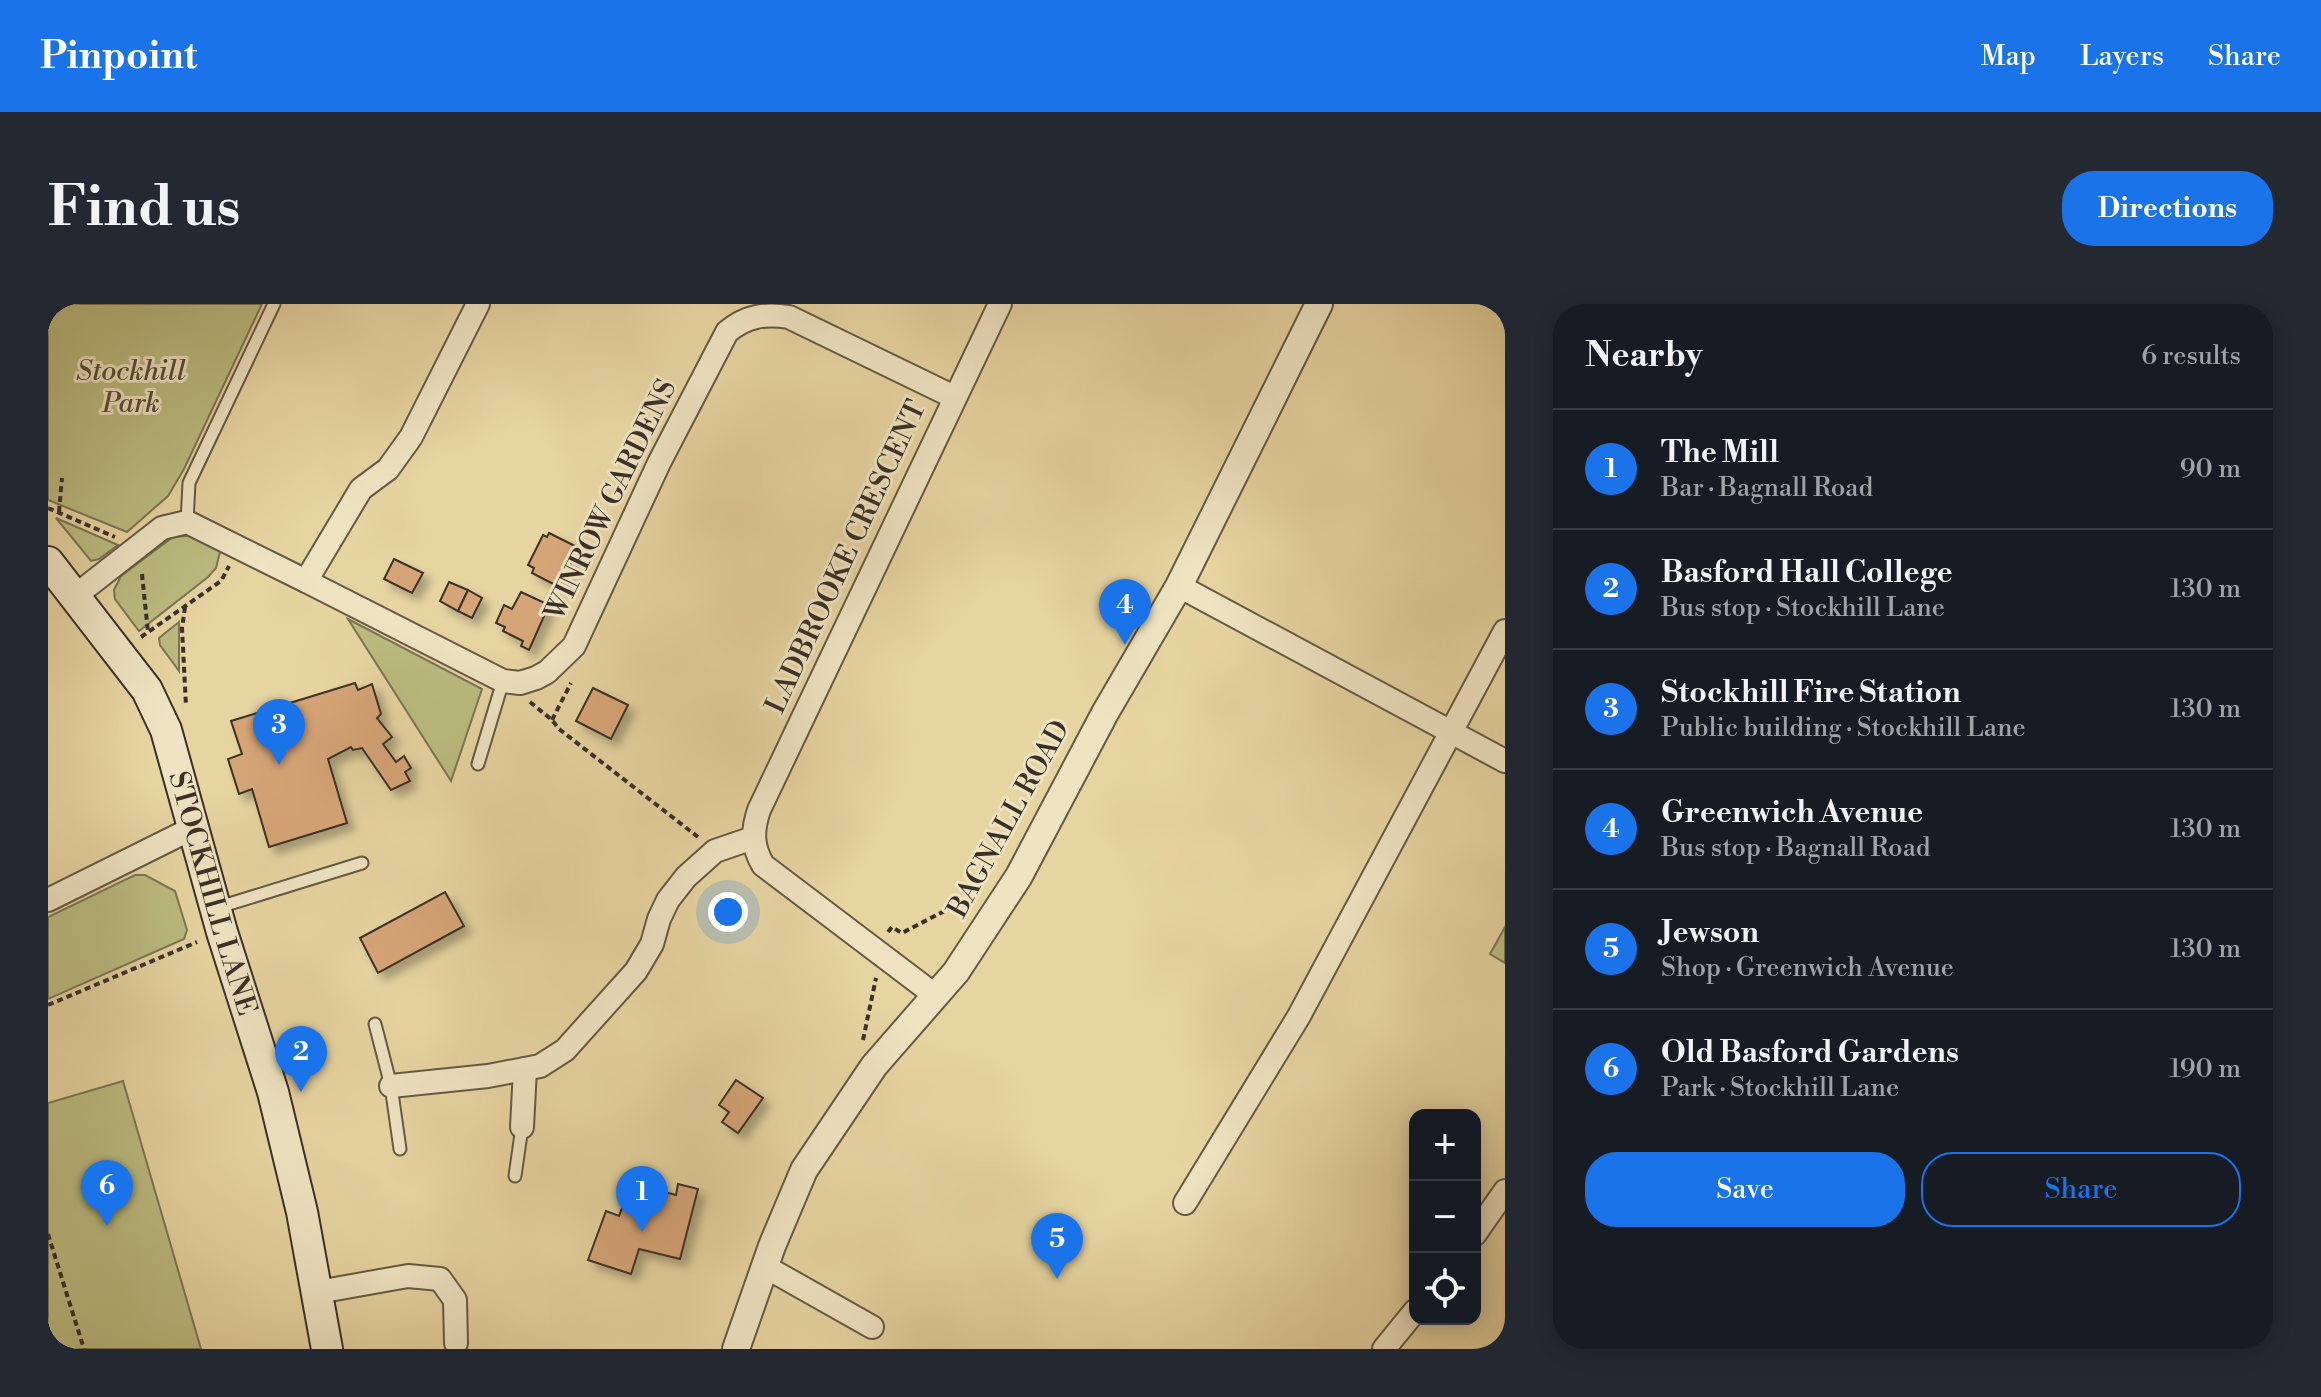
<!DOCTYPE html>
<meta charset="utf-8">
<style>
:root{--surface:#171b24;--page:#242831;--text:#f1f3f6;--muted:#9ea1a6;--line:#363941;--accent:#1a73e8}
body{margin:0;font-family:"Libre Bodoni",serif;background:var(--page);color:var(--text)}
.controls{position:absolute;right:24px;bottom:24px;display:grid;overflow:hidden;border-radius:16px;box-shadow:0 4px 20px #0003}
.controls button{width:72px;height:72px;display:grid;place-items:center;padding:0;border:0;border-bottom:2px solid var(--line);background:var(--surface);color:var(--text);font:40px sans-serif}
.you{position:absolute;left:680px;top:608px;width:28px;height:28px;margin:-20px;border:6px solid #fff;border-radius:50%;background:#1a73e8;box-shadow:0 0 0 12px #1a73e833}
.badge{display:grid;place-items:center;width:52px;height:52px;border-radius:50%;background:var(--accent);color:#fff;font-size:26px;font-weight:700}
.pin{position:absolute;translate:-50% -66px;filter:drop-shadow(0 2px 4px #0008)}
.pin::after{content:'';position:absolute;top:42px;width:28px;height:24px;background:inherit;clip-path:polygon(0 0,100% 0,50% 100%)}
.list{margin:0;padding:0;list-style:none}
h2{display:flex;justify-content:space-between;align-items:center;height:104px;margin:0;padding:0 32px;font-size:34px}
h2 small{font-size:26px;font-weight:400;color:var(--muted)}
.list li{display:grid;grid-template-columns:52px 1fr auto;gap:24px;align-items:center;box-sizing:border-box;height:120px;padding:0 32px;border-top:2px solid var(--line)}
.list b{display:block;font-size:30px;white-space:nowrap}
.list p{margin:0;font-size:26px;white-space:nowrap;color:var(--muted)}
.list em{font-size:26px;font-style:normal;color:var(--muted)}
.actions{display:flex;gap:16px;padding:24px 32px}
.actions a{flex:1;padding:18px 0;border:2px solid var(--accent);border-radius:32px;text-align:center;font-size:28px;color:var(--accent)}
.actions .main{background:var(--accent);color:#fff}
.icon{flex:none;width:44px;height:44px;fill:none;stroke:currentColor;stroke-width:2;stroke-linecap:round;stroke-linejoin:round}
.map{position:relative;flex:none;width:1457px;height:1045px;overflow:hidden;border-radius:32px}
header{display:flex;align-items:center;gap:48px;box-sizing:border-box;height:112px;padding:0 40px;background:var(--accent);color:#fff}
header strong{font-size:38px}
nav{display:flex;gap:44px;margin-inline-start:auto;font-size:28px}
.intro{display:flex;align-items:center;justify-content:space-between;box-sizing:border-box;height:192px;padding:0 48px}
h1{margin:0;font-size:56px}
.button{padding:20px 36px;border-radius:32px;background:var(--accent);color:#fff;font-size:28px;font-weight:700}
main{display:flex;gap:48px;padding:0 48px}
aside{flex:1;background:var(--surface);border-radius:32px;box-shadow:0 4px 20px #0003}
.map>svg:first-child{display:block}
</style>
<header>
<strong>Pinpoint</strong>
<nav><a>Map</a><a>Layers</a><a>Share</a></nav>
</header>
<div class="intro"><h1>Find us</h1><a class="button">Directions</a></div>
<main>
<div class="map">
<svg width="1457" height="1045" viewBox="0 0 1457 1045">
<defs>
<filter id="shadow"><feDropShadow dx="7" dy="7" stdDeviation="4" flood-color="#0004"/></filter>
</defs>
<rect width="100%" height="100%" fill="#e6d4a1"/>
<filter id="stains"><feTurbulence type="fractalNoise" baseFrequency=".0025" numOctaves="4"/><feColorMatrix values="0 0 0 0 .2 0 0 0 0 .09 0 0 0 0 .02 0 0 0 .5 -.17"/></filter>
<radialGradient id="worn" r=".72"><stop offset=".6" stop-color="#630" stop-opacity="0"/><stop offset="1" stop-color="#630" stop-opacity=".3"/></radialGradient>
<g fill="#bbbb80" stroke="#7b7653" stroke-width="2">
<path d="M 0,0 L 214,0 L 136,165 L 120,192 L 79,228 L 0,196 Z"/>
<path d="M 8,214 L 70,241 L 51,255 L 43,257 Z"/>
<path d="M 150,231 L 173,244 L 168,264 L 160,273 L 91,327 L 67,295 L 66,286 L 73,272 L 125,233 Z"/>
<path d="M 300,315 L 434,385 L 403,477 Z"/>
<path d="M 131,318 L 131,367 L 112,341 L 111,334 Z"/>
<path d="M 87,571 L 97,571 L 127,587 L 139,626 L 136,635 L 0,695 L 0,613 Z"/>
<path d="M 1457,623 L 1457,659 L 1442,650 Z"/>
<path d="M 75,777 L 153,1045 L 0,1045 L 0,799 Z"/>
</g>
<g fill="#d5a477" stroke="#3b3026" stroke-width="2" filter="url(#shadow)">
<path d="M 501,229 L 531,244 L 511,283 L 484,269 L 486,264 L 480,261 L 495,231 L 499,233 Z"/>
<path d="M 346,255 L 375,269 L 364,289 L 336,275 Z"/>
<path d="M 401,278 L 420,286 L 410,307 L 392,297 Z"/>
<path d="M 420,286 L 434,294 L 424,314 L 410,307 Z"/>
<path d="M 473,288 L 501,301 L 481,346 L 473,342 L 475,337 L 455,327 L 457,323 L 448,319 L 456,301 L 464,305 Z"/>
<path d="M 307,379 L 310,386 L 324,380 L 333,410 L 329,414 L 344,433 L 335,440 L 348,458 L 356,452 L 363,464 L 357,468 L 362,477 L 343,486 L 314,444 L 305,446 L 303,443 L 280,455 L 299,519 L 221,543 L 204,485 L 191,490 L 180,455 L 194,450 L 183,417 Z"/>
<path d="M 545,384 L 580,401 L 563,435 L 528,417 Z"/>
<path d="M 397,588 L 416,622 L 330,669 L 312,634 Z"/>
<path d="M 688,776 L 715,794 L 690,829 L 674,818 L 681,808 L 671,801 Z"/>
<path d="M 583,879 L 628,891 L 630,880 L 650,885 L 632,955 L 591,945 L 583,970 L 540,956 L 558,907 L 571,912 Z"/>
</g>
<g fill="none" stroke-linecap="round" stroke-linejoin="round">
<g stroke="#665945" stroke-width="15">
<g id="service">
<path d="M 139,218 L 141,179 L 226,0"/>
<path d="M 430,460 L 455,377"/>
<path d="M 168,604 L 314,559"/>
<path d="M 327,720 L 343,782 L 352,845"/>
<path d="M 467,872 L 474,823"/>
</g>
</g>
<g stroke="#665945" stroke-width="26">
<g id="minor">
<path d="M 258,277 L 455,377 L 472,379 L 488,374 L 499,368 L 526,342 L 611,159 L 679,28 C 698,12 717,9 741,13 L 906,93"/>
<path d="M 1131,282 L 1457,457"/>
<path d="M 27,292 L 114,224 L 139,218 L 258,277 L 313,185 L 340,165 L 363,133 L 430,0"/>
<path d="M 0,596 L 145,524"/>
<path d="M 888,692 L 715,561 C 704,542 704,527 711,506 L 952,0"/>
<path d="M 343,782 L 440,772 L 492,762 L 517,746 L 588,667 L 604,640 L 611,615 L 620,596 L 638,573 L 667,547 L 705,534"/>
<path d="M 474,823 L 477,765"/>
<path d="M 1137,899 L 1251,712 L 1457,327"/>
<path d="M 1427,930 L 1457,887"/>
<path d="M 716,962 L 824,1023"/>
<path d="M 270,988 L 360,972 L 392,975 L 407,996 L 408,1039"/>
<path d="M 1336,1045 L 1367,1007"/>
</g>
</g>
<g stroke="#665945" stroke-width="30">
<path id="tertiary" d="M 688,1045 L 724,942 L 756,866 L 826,762 L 908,668 L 971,572 L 1057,409 L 1131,282 L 1271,0"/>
</g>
<g stroke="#3b3026" stroke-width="34">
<g id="secondary">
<path id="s1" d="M 0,258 L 99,386 L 118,426 L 174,628 L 225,788 L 254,908 L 279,1045"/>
</g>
</g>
<g stroke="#3b3026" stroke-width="4" stroke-dasharray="6 4" stroke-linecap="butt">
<path d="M 0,204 L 67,233"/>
<path d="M 11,208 L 14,174"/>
<path d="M 94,270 L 100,328"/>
<path d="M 137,303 L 134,324 L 138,402"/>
<path d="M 93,333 L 173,277 L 181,262"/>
<path d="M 482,398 L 504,416 L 511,425 L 650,533"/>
<path d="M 504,416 L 523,379"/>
<path d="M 840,628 L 844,623 L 854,629 L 904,603 L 915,610"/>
<path d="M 0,701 L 149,638"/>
<path d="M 815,736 L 828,674"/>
<path d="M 0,930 L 36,1045"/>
</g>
<use href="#service" stroke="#efe3c2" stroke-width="11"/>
<use href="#minor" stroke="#efe3c2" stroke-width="22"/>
<use href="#tertiary" stroke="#efe3c2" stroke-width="26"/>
<use href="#secondary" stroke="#efe3c2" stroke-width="30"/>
</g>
<g text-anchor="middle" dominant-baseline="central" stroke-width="6" stroke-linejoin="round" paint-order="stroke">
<g font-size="28" font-style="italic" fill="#554c38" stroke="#efe3c2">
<text x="83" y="67">Stockhill<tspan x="83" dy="32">Park</tspan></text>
</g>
<g font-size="28" fill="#3b3026" stroke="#efe3c2">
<text transform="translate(563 196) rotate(-64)">WINROW GARDENS</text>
<text transform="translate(798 253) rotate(-65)">LADBROOKE CRESCENT</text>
<text transform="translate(961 515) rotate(-61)">BAGNALL ROAD</text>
<text stroke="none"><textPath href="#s1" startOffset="376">STOCKHILL LANE</textPath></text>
</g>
</g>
<rect width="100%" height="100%" filter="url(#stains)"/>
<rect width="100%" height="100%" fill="url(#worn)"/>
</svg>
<div class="controls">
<button>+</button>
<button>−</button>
<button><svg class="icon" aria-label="locate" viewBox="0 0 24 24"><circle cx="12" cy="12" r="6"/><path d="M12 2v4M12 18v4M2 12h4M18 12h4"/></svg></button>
</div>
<div class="you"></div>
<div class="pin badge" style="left:594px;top:928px">1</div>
<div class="pin badge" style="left:253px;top:788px">2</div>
<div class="pin badge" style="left:231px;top:461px">3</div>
<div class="pin badge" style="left:1077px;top:341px">4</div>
<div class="pin badge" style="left:1009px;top:975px">5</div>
<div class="pin badge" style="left:59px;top:922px">6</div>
</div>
<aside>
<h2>Nearby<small>6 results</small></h2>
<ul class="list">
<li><span class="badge">1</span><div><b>The Mill</b><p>Bar · Bagnall Road</p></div><em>90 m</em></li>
<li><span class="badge">2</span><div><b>Basford Hall College</b><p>Bus stop · Stockhill Lane</p></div><em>130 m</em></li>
<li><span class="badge">3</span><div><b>Stockhill Fire Station</b><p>Public building · Stockhill Lane</p></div><em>130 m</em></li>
<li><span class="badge">4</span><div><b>Greenwich Avenue</b><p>Bus stop · Bagnall Road</p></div><em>130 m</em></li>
<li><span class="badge">5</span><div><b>Jewson</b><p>Shop · Greenwich Avenue</p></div><em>130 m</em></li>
<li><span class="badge">6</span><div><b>Old Basford Gardens</b><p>Park · Stockhill Lane</p></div><em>190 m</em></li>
</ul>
<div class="actions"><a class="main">Save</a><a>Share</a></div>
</aside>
</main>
